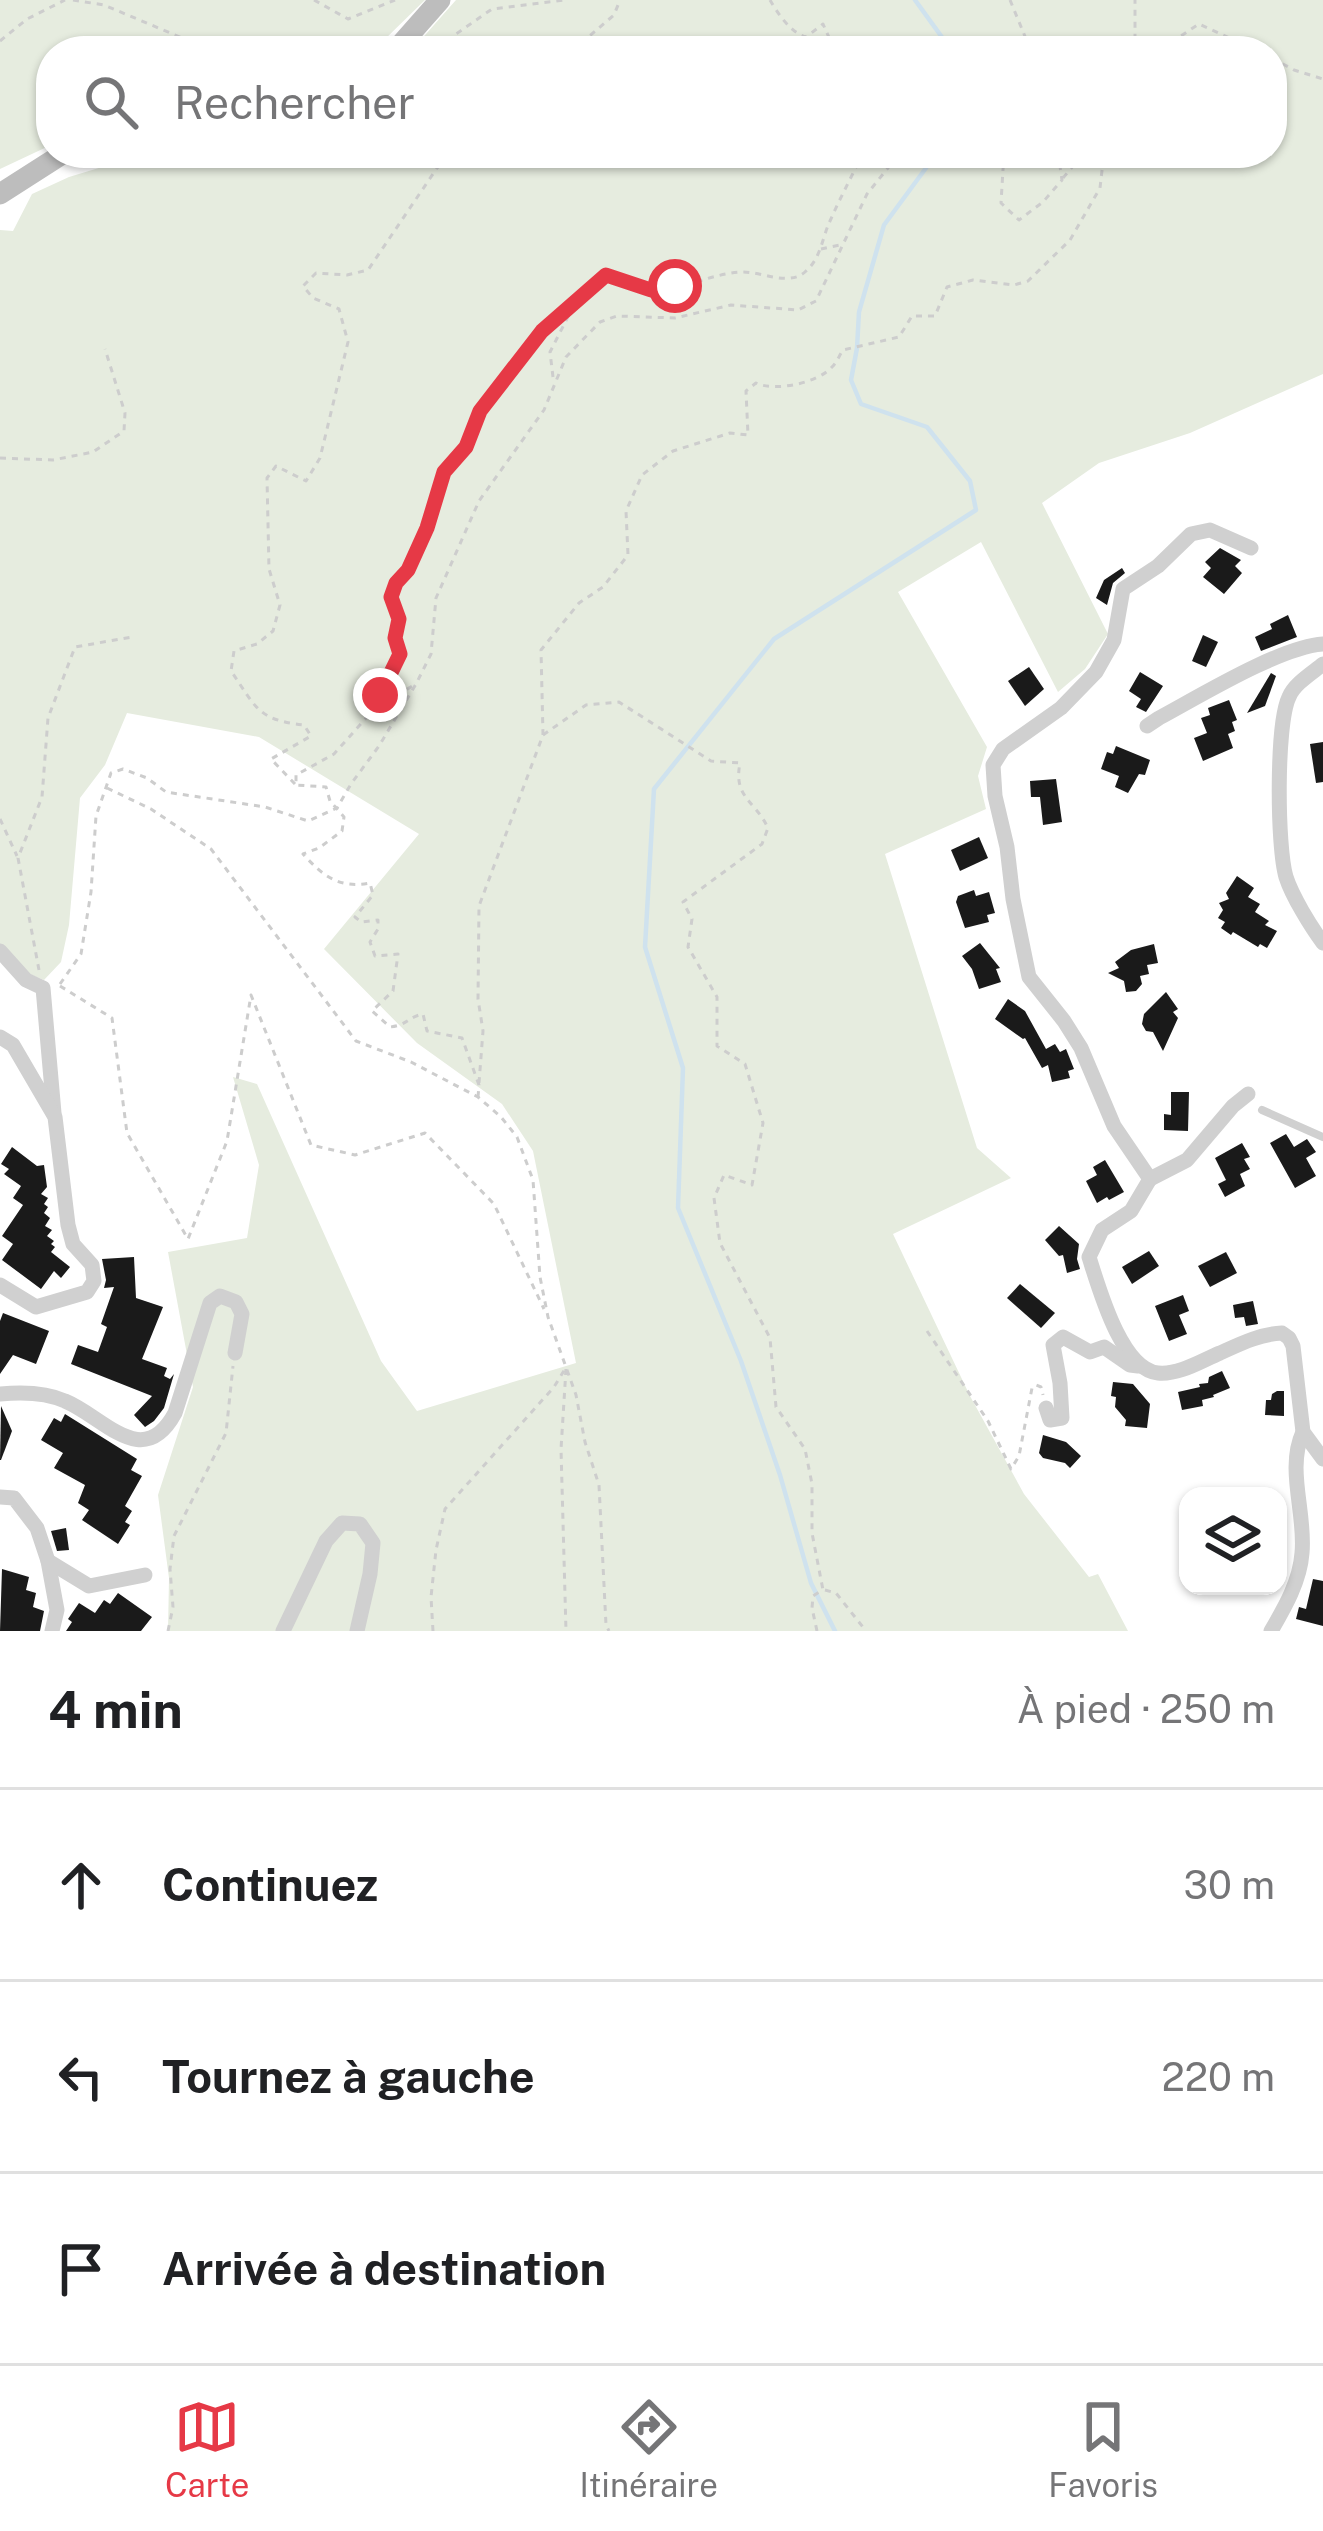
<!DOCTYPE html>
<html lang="fr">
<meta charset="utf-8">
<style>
:root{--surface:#fff;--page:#f2f2f2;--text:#202124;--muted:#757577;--line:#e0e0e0;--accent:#e63946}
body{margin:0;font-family:"Public Sans",sans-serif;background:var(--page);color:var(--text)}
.controls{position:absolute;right:36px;bottom:36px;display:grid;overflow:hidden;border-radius:24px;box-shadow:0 3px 9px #0004}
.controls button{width:108px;height:108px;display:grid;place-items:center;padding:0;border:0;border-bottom:3px solid var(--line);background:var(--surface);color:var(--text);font:60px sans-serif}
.stop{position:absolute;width:36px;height:36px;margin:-27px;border:9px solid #e63946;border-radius:50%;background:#fff}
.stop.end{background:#e63946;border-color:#fff;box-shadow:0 3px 12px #0008}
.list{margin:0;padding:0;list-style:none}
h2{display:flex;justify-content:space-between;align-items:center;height:156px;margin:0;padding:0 48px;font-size:51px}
h2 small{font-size:39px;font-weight:400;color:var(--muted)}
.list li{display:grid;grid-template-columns:78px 1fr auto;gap:36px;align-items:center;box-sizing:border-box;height:192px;padding:0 48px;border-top:3px solid var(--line)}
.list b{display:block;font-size:45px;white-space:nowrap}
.list em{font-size:39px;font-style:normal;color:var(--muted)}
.icon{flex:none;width:66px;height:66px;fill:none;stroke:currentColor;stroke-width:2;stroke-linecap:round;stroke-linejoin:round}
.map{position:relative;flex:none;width:1323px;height:1631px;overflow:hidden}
.search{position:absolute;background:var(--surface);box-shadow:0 3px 9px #0004;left:36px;right:36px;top:36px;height:132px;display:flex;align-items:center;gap:30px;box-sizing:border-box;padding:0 42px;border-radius:48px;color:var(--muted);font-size:45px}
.sheet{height:732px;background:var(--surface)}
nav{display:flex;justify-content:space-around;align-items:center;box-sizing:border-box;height:168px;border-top:3px solid var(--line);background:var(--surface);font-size:33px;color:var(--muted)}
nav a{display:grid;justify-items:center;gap:6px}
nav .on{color:var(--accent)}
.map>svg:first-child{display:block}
</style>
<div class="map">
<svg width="1323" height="1631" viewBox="0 0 1323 1631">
<rect width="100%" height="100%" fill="#fff"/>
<g fill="#e6ecdf">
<path d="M 0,0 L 425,0 L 382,42 L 367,51 L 51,51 L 51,145 L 0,169 Z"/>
<path d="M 456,0 L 1323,0 L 1323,374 L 1190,433 L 1099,463 L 1042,503 L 1108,634 L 1085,669 L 1058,692 L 981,542 L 898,592 L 987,747 L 978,776 L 986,809 L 885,854 L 977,1148 L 1011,1178 L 893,1234 L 970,1396 L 1024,1494 L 1089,1577 L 1098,1574 L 1128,1631 L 168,1631 L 169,1578 L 158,1495 L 193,1387 L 168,1252 L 247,1238 L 259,1165 L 233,1077 L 257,1084 L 381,1361 L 417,1411 L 576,1363 L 533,1151 L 502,1104 L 417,1043 L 324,949 L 419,834 L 259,737 L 127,713 L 105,765 L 80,798 L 69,925 L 61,962 L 44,980 L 24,972 L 0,950 L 0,230 L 13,231 L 32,194 L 69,177 L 112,164 L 182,166 L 217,153 L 1272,153 L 1272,51 L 411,51 Z"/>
</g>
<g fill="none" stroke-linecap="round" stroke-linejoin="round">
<g stroke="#cfe2ee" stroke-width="4.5">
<path d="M 915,0 L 952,51"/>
<path d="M 835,1631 L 811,1583 L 780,1475 L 741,1361 L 678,1208 L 683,1068 L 645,947 L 654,789 L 774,639 L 976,510 L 970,481 L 927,427 L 861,404 L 851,380 L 857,348 L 859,312 L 884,225 L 937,153"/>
</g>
</g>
<g fill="#1a1a1a">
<path d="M 1220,548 L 1241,560 L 1235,566 L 1242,573 L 1224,594 L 1203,577 L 1211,568 L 1205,562 Z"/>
<path d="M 1122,568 L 1125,573 L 1113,583 L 1107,605 L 1096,598 L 1104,580 Z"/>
<path d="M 1288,615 L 1297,637 L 1261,651 L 1255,637 L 1272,629 L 1270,624 Z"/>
<path d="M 1203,635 L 1218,642 L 1206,667 L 1192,661 Z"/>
<path d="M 1029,667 L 1044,689 L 1025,706 L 1008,681 Z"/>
<path d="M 1140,672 L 1163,686 L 1146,712 L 1136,707 L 1141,699 L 1129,691 Z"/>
<path d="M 1271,673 L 1276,676 L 1265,706 L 1247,713 Z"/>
<path d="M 1229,700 L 1237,720 L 1232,722 L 1235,731 L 1228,734 L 1233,748 L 1203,761 L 1194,738 L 1207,733 L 1201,718 L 1210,715 L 1208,708 Z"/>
<path d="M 1323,742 L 1323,782 L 1316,783 L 1310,744 Z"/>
<path d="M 1116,746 L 1150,760 L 1145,775 L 1139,774 L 1128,793 L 1115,787 L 1119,776 L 1101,769 L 1107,752 L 1113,754 Z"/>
<path d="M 1056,779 L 1062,822 L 1043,825 L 1040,797 L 1031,797 L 1030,781 Z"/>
<path d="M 979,837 L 988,858 L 960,871 L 951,850 Z"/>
<path d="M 1237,876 L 1254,888 L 1248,897 L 1260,904 L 1255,912 L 1269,921 L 1265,925 L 1277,931 L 1267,948 L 1260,944 L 1258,947 L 1233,932 L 1231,935 L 1221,928 L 1225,922 L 1218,918 L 1223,910 L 1219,903 L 1229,899 L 1226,893 Z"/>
<path d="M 974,890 L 976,896 L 989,892 L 995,913 L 987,915 L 989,922 L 965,928 L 956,902 L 958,896 Z"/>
<path d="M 980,943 L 1000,968 L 996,969 L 1001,982 L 979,989 L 972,969 L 962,956 Z"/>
<path d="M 1154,944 L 1158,963 L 1147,965 L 1149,974 L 1140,976 L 1142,984 L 1136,991 L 1126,992 L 1124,981 L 1108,973 L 1119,968 L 1115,962 L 1131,950 Z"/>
<path d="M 1166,992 L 1178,1009 L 1173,1012 L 1178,1018 L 1163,1051 L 1153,1032 L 1146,1031 L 1142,1024 L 1144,1014 Z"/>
<path d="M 1008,999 L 1025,1011 L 1046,1049 L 1055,1044 L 1060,1052 L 1066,1049 L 1074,1069 L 1068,1071 L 1070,1078 L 1052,1082 L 1048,1065 L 1042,1068 L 1025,1038 L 1023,1039 L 995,1019 Z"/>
<path d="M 1171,1092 L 1189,1092 L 1188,1131 L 1164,1130 L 1164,1114 L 1171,1115 Z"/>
<path d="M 1286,1134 L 1294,1147 L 1307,1139 L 1316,1152 L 1306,1158 L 1316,1176 L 1295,1188 L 1270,1143 Z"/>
<path d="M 1242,1143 L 1250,1157 L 1244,1159 L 1250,1169 L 1240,1174 L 1245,1186 L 1225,1197 L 1218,1184 L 1226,1180 L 1215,1158 Z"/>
<path d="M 12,1147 L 37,1166 L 44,1165 L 47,1187 L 41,1194 L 48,1198 L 44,1204 L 48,1207 L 44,1213 L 50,1218 L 45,1226 L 52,1230 L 47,1236 L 54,1241 L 51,1244 L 55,1247 L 51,1252 L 70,1267 L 61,1278 L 54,1271 L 41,1289 L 2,1260 L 13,1244 L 2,1236 L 23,1205 L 13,1198 L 21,1186 L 4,1174 L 9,1169 L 1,1164 Z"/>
<path d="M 1105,1160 L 1124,1192 L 1109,1200 L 1107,1197 L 1097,1203 L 1086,1181 L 1097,1175 L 1093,1167 Z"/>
<path d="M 1059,1226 L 1079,1244 L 1077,1259 L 1080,1269 L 1067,1273 L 1063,1255 L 1059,1256 L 1045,1240 Z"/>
<path d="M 1149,1251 L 1159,1266 L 1132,1284 L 1122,1267 Z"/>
<path d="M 1226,1252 L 1237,1273 L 1210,1287 L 1198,1266 Z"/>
<path d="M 134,1257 L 136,1298 L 163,1307 L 142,1359 L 167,1368 L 164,1376 L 170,1379 L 174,1374 L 164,1408 L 154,1421 L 145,1427 L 134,1415 L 152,1396 L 71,1364 L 78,1345 L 98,1352 L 107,1327 L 101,1324 L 114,1287 L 104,1288 L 106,1280 L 102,1259 Z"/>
<path d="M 1020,1284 L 1055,1313 L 1041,1328 L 1007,1298 Z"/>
<path d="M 1183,1295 L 1189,1311 L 1179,1315 L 1187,1334 L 1169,1341 L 1155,1306 Z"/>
<path d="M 1253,1301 L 1258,1324 L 1246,1326 L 1244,1317 L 1235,1318 L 1233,1305 Z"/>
<path d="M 3,1313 L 49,1331 L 36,1364 L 13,1355 L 0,1374 L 0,1321 Z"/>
<path d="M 1222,1371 L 1230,1388 L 1213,1395 L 1214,1397 L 1202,1400 L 1203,1406 L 1182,1410 L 1178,1392 L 1200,1387 L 1199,1384 L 1208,1383 L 1209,1377 Z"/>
<path d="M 1113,1382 L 1133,1384 L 1150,1404 L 1147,1428 L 1125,1426 L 1126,1420 L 1115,1407 L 1116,1397 L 1111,1396 Z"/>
<path d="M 1277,1391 L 1284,1391 L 1284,1416 L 1265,1415 L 1266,1400 L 1271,1400 L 1272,1394 Z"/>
<path d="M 1,1406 L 12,1431 L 1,1460 L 0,1460 Z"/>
<path d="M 65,1414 L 137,1459 L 131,1470 L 142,1476 L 125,1506 L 132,1511 L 125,1522 L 130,1525 L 118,1544 L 82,1520 L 89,1510 L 78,1503 L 85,1485 L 54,1468 L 63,1453 L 41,1440 L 54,1418 L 61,1422 Z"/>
<path d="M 1043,1435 L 1066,1442 L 1081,1456 L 1070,1468 L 1065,1463 L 1043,1458 L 1039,1453 Z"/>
<path d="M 66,1528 L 69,1550 L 57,1551 L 51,1531 Z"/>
<path d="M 2,1569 L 29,1577 L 26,1590 L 36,1593 L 33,1607 L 44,1611 L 40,1631 L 0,1631 Z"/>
<path d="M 1313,1579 L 1323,1581 L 1323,1626 L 1296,1619 L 1299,1607 L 1306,1609 Z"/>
<path d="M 118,1593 L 152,1617 L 141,1631 L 66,1631 L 72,1622 L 68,1619 L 79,1603 L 95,1613 L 104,1600 L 110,1604 Z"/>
</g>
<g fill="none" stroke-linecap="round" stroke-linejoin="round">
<g stroke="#cdcdcd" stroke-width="3" stroke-dasharray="6 6" stroke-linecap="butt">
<path d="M 73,0 L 104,5 L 213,51"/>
<path d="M 314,0 L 348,19 L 395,0"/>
<path d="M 770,0 C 778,14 791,33 806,37 L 823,24 L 835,51"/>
<path d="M 1010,0 L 1031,51"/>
<path d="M 0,41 L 27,19 L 65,0"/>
<path d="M 440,51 L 456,34 L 492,9 L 565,0"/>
<path d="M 572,51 L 614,15 L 620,0"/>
<path d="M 1130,51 L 1135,37 L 1135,0"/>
<path d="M 1163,51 L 1170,43 L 1199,24 L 1258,51"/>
<path d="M 1272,58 L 1294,70 L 1323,79"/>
<path d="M 1004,153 L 1001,203 L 1019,220 L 1043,202 L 1062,180 L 1058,153"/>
<path d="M 1063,178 L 1084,153"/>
<path d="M 821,249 L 840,245"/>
<path d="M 553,377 L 550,352 L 575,303"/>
<path d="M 0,458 L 53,460 L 93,452 L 124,431 L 125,413 L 105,349"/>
<path d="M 376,708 L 414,685"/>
<path d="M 543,735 L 586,705 L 619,702 L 711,761 L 740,763 C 733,798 755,800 768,828 L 762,844 L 683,902 L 692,919 L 688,947 L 717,997 L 717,1046 L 745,1064 L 763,1123 L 752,1185 L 724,1175 L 714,1198 L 720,1243 L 770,1338 L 776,1407 L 805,1449 L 812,1484 L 812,1533 L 823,1590"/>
<path d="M 295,784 L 271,759 L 311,736 L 304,725 C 257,720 256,707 231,671 L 234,651 L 257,644 L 273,631 L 280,605 L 269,569 L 267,478 L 276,466 L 306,481 L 320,458 L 348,342 L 339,309 L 313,298 L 303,286 L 316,273 L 347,275 L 368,270 L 437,168 L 456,153"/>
<path d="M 107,788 L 151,809 L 211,849 L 356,1041 L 411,1062 L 478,1097 L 501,1117 L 517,1137 L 533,1180 L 540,1277 L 548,1317 L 576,1395 L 585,1442 L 599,1485 L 606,1625 L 609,1631"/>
<path d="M 0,819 L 17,856"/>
<path d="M 39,970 L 18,858 L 42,797 L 48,718 L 75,647 L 132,637"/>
<path d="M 60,984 L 81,954 L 91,892 L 96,816 L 111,773 L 123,769 L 147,778 L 166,792 L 265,807 L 308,821 L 337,808 L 351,784 L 379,746 L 416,684 L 431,654 L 436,598 L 479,501 L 544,410 L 566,357 L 600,322 L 617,316 L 675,318 L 731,305 L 798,310 L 816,301 L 867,194 L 900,153"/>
<path d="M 60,986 L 112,1018 L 127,1133 L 188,1239 L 227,1141 L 251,995 L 311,1145 L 355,1155 L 425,1133 L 494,1204 L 544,1309"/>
<path d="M 479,1083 L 483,1031 L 478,999 L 479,906 L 543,735 L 541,650 L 579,603 L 603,587 L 628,555 L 626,511 L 642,475 L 673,451 L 730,433 L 748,435 L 746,391 L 756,383 C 775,392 818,383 832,367 C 837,362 839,356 843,350 L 899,337 L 912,316 L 935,316 L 947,287 L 973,280 L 1014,285 L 1028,281 L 1070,240 L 1100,188 L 1104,153"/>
<path d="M 478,1097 L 479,1085 L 462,1038 L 427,1031 L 423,1014 C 408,1017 408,1025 390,1027 L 372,1011 L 393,991 L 398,954 L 375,956 L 370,942 L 378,929 L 378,920 L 361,922 L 355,917 L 373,895 L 370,883 C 339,889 323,876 303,854 L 319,848 L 342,831 L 344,817 L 330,801 L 326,787 L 296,785 L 296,775 L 334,754 L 375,708 L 400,654 L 395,638 L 399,619 L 391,597 L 396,583 L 408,570 L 427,528 L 444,472 L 466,447 L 480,411 L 542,331 L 606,275 C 619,281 635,289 650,290 C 682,291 711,273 743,272 C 763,272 790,287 806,271 C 821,258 822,238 830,221 C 840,198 852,176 863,153"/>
<path d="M 927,1331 L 988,1421 L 1011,1469 L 1019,1456 L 1032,1388 L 1036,1385 L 1041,1387 L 1043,1395"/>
<path d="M 566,1369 L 561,1449 L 566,1631"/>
<path d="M 825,1590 L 836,1593 L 866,1631"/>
<path d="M 168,1631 L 173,1607 L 170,1569 L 174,1536 L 226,1433 L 233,1366"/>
<path d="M 433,1631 L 431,1597 L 436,1550 L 445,1509 L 554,1387 L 565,1369"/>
<path d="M 817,1631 L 812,1608 L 813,1596 L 821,1591"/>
</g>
<path stroke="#d0d0d0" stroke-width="8" d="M 1262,1110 L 1323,1137"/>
<g stroke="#d0d0d0" stroke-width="15">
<path d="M 1323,664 C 1312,673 1294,684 1289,697 C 1276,724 1277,847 1286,877 C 1292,896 1311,927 1323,943"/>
<path d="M 1147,726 L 1159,718 C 1200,696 1280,647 1323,644"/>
<path d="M 0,951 L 26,980 L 43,988 L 54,1113"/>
<path d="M 0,1037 L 13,1045 L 55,1117 L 68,1225 L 73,1244 L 92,1265 L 94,1281 L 87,1292 L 36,1307 L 0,1285"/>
<path d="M 1150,1179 L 1114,1126 L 1081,1048 L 1064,1021 L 1029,977 L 1013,899 L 1007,847 L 995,796 L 993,765 L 1003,749 L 1061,708 L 1096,672 L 1114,640 L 1123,589 L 1158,566 L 1191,534 L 1210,530 L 1251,548"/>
<path d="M 1150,1179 L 1131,1211 L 1102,1230 L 1089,1257 C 1099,1288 1121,1369 1158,1373 C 1179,1375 1201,1361 1220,1353 C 1240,1344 1260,1334 1282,1333 L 1289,1338 L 1293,1346 L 1303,1432 L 1323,1459"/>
<path d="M 1150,1179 L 1187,1160 L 1233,1106 L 1248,1094"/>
<path d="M 0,1394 C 21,1392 45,1392 65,1401 C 104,1417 143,1472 175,1413 L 210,1303 L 220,1296 L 236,1302 L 242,1314 L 235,1353"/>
<path d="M 1046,1408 L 1050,1420 L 1062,1418 L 1060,1383 L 1053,1345 L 1063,1337 L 1090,1352 L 1104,1347 L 1130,1365 L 1138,1366"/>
<path d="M 0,1497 L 14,1498 L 37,1528 L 48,1561 L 57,1610 L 52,1631"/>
<path d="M 48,1561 L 89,1586 L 145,1575"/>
<path d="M 283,1631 L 326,1541 L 342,1523 L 360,1524 L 373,1543 L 370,1574 L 357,1631"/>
<path d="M 1271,1631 C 1285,1607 1300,1581 1302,1553 C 1306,1513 1286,1469 1303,1432"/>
</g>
<g stroke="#bdbdbd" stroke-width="21">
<path d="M 395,51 L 440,0"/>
<path d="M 0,194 L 64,153"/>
</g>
</g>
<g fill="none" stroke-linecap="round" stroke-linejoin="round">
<path stroke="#e63946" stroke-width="15" d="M 380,695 L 400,654 L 395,638 L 399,619 L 391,597 L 396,583 L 408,570 L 427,528 L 444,472 L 466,447 L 480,411 L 542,331 L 606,275 L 651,290 L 675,286"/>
</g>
</svg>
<div class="controls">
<button><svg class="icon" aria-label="layers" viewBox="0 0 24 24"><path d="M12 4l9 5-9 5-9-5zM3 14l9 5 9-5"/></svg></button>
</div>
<div class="stop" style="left:675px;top:286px"></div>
<div class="stop end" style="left:380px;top:695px"></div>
<div class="search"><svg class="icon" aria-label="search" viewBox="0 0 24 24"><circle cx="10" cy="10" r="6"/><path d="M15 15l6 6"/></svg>Rechercher</div>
</div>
<section class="sheet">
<h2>4 min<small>À pied · 250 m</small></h2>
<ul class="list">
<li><svg class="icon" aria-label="ahead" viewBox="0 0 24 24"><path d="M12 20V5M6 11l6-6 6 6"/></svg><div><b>Continuez</b></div><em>30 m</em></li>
<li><svg class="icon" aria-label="left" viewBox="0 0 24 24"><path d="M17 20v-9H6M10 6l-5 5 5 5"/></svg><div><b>Tournez à gauche</b></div><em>220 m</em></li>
<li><svg class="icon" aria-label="arrive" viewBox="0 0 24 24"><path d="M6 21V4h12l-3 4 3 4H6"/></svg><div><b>Arrivée à destination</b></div></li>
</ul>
</section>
<nav>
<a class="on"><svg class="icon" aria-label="map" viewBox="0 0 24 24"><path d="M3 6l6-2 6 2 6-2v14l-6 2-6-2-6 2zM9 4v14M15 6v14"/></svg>Carte</a>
<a><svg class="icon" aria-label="directions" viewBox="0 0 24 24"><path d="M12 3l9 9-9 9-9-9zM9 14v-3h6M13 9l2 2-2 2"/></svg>Itinéraire</a>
<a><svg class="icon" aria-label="saved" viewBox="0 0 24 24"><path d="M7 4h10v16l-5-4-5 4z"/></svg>Favoris</a>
</nav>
